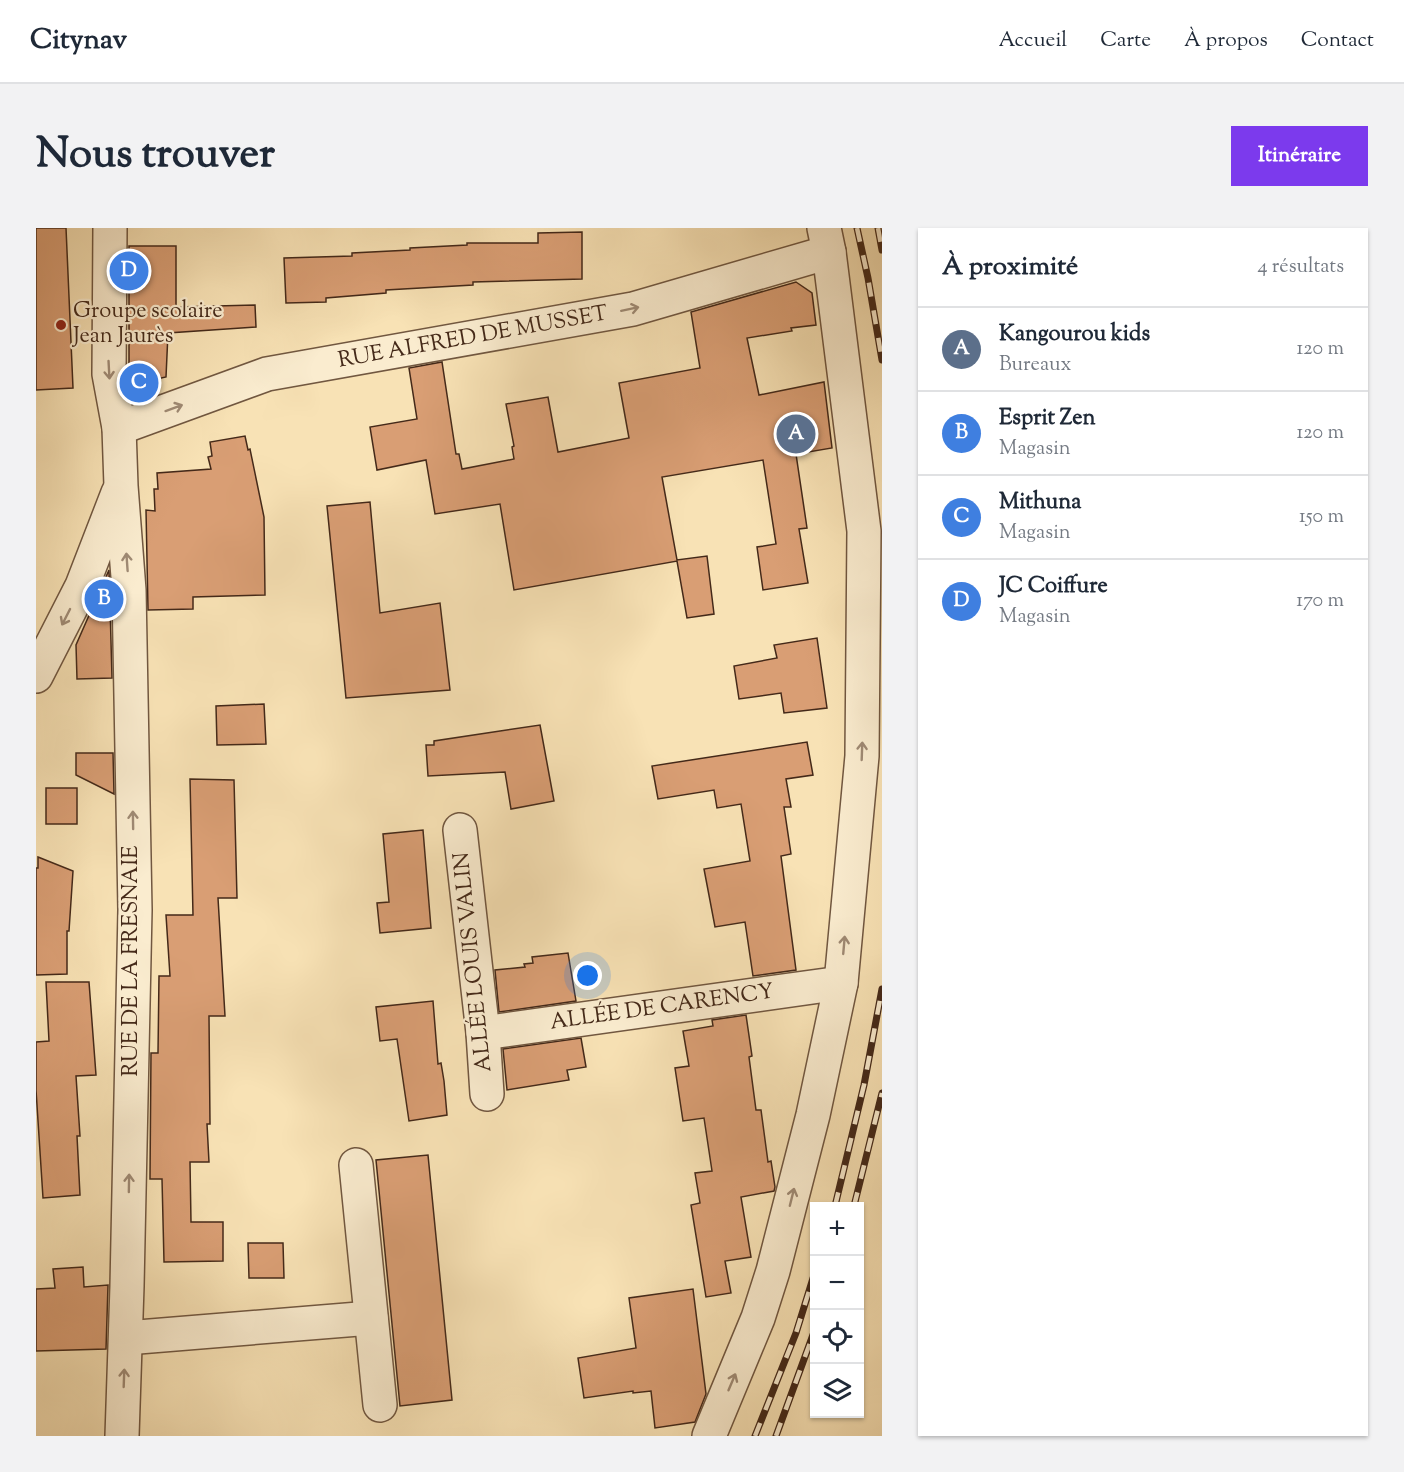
<!DOCTYPE html>
<html lang="fr">
<meta charset="utf-8">
<style>
:root{--surface:#fff;--page:#f2f2f3;--text:#1f2937;--muted:#747a83;--line:#e0e1e3;--accent:#7c3aed}
body{margin:0;font-family:"Sorts Mill Goudy",serif;background:var(--page);color:var(--text)}
.controls{position:absolute;right:18px;bottom:18px;display:grid;overflow:hidden;border-radius:0px;box-shadow:0 2px 4px #0004}
.controls button{width:54px;height:54px;display:grid;place-items:center;padding:0;border:0;border-bottom:2px solid var(--line);background:var(--surface);color:var(--text);font:30px sans-serif}
.you{position:absolute;left:552px;top:748px;width:21px;height:21px;margin:-15px;border:4px solid #fff;border-radius:50%;background:#1a73e8;box-shadow:0 0 0 9px #1a73e833}
.badge{display:grid;place-items:center;width:39px;height:39px;border-radius:50%;background:var(--accent);color:#fff;font-size:20px;font-weight:700}
.pin{position:absolute;translate:-50% -50%;border:3px solid #fff;box-shadow:0 2px 6px #0006}
.list{margin:0;padding:0;list-style:none}
h2{display:flex;justify-content:space-between;align-items:center;height:78px;margin:0;padding:0 24px;font-size:26px}
h2 small{font-size:20px;font-weight:400;color:var(--muted)}
.list li{display:grid;grid-template-columns:39px 1fr auto;gap:18px;align-items:center;box-sizing:border-box;height:84px;padding:0 24px;border-top:2px solid var(--line)}
.list b{display:block;font-size:22px;white-space:nowrap}
.list p{margin:0;font-size:20px;white-space:nowrap;color:var(--muted)}
.list em{font-size:20px;font-style:normal;color:var(--muted)}
.icon{flex:none;width:33px;height:33px;fill:none;stroke:currentColor;stroke-width:2;stroke-linecap:round;stroke-linejoin:round}
.map{position:relative;flex:none;width:846px;height:1208px;overflow:hidden;border-radius:0px}
header{display:flex;align-items:center;gap:36px;box-sizing:border-box;height:84px;padding:0 30px;background:var(--surface);border-bottom:2px solid var(--line)}
header strong{font-size:28px}
nav{display:flex;gap:33px;margin-inline-start:auto;font-size:21px}
.intro{display:flex;align-items:center;justify-content:space-between;box-sizing:border-box;height:144px;padding:0 36px}
h1{margin:0;font-size:42px}
.button{padding:15px 27px;border-radius:0px;background:var(--accent);color:#fff;font-size:21px;font-weight:700}
main{display:flex;gap:36px;padding:0 36px}
aside{flex:1;background:var(--surface);border-radius:0px;box-shadow:0 2px 4px #0004}
.map>svg:first-child{display:block}
</style>
<header>
<strong>Citynav</strong>
<nav><a>Accueil</a><a>Carte</a><a>À propos</a><a>Contact</a></nav>
</header>
<div class="intro"><h1>Nous trouver</h1><a class="button">Itinéraire</a></div>
<main>
<div class="map">
<svg width="846" height="1208" viewBox="0 0 846 1208">
<rect width="100%" height="100%" fill="#f8e2b5"/>
<filter id="stains"><feTurbulence type="fractalNoise" baseFrequency=".00333" numOctaves="4"/><feColorMatrix values="0 0 0 0 .2 0 0 0 0 .09 0 0 0 0 .02 0 0 0 .5 -.17"/></filter>
<radialGradient id="worn" r=".72"><stop offset=".6" stop-color="#630" stop-opacity="0"/><stop offset="1" stop-color="#630" stop-opacity=".3"/></radialGradient>
<g fill="#d99e74" stroke="#442919" stroke-width="1.5">
<path d="M 0,0 L 30,0 L 37,160 L 0,162 Z"/>
<path d="M 546,4 L 546,51 L 437,54 L 437,57 L 350,62 L 350,65 L 290,70 L 290,74 L 250,75 L 248,30 L 316,28 L 316,25 L 374,22 L 374,20 L 431,17 L 431,15 L 502,15 L 502,5 Z"/>
<path d="M 93,18 L 140,18 L 140,79 L 219,77 L 220,99 L 132,105 L 130,149 L 103,155 L 93,148 Z"/>
<path d="M 760,54 L 776,65 L 780,97 L 755,100 L 756,103 L 711,110 L 723,167 L 788,154 L 796,220 L 760,226 L 771,300 L 763,301 L 772,355 L 727,362 L 721,319 L 740,316 L 727,232 L 626,249 L 641,332 L 671,328 L 678,386 L 651,390 L 641,333 L 478,362 L 464,276 L 399,286 L 390,232 L 341,242 L 334,199 L 381,191 L 373,140 L 406,134 L 420,226 L 423,226 L 426,241 L 478,231 L 476,219 L 478,218 L 470,176 L 512,169 L 522,224 L 593,210 L 583,155 L 664,140 L 655,84 Z"/>
<path d="M 209,208 L 212,222 L 214,221 L 228,289 L 229,367 L 157,369 L 157,381 L 112,382 L 110,282 L 119,283 L 118,261 L 122,261 L 121,245 L 175,241 L 172,229 L 176,228 L 174,214 Z"/>
<path d="M 334,274 L 344,385 L 404,375 L 414,462 L 310,470 L 291,278 Z"/>
<path d="M 73,342 L 76,450 L 41,451 L 40,417 Z"/>
<path d="M 781,410 L 791,480 L 748,485 L 745,465 L 703,471 L 698,438 L 741,430 L 738,417 Z"/>
<path d="M 228,476 L 230,516 L 181,517 L 180,478 Z"/>
<path d="M 504,497 L 518,573 L 475,581 L 469,544 L 392,548 L 390,517 L 398,517 L 398,513 Z"/>
<path d="M 771,514 L 777,547 L 750,551 L 755,579 L 748,579 L 755,626 L 745,628 L 760,742 L 717,748 L 709,694 L 679,699 L 668,641 L 714,633 L 705,576 L 681,580 L 678,562 L 622,571 L 616,538 Z"/>
<path d="M 40,525 L 77,525 L 78,566 L 40,547 Z"/>
<path d="M 154,551 L 198,552 L 201,670 L 182,670 L 189,788 L 173,788 L 174,896 L 171,896 L 173,934 L 154,934 L 155,994 L 187,994 L 187,1033 L 128,1034 L 126,951 L 114,951 L 115,825 L 122,825 L 123,748 L 134,748 L 130,687 L 157,687 Z"/>
<rect x="10" y="560" width="31" height="36"/>
<path d="M 387,602 L 395,700 L 344,705 L 341,675 L 353,674 L 347,606 Z"/>
<path d="M 2,629 L 37,643 L 33,703 L 31,703 L 31,746 L 0,747 L 0,640 L 2,640 Z"/>
<path d="M 532,725 L 540,773 L 463,784 L 459,742 L 489,739 L 488,736 L 497,735 L 496,729 Z"/>
<path d="M 10,754 L 53,754 L 60,847 L 40,848 L 44,908 L 41,908 L 44,967 L 7,970 L 0,862 L 0,814 L 13,813 Z"/>
<path d="M 397,773 L 402,836 L 405,835 L 408,853 L 411,887 L 373,893 L 361,811 L 344,813 L 340,779 Z"/>
<path d="M 710,787 L 716,828 L 713,829 L 720,882 L 725,882 L 732,934 L 735,933 L 739,959 L 738,963 L 705,969 L 715,1029 L 689,1033 L 695,1065 L 670,1069 L 655,977 L 664,975 L 659,945 L 676,943 L 668,890 L 647,893 L 639,840 L 653,838 L 647,803 L 677,798 L 676,792 Z"/>
<path d="M 545,810 L 550,839 L 531,842 L 533,852 L 471,862 L 467,821 Z"/>
<path d="M 392,927 L 416,1172 L 364,1178 L 340,932 Z"/>
<path d="M 212,1015 L 247,1015 L 248,1050 L 213,1050 Z"/>
<path d="M 47,1039 L 48,1059 L 72,1057 L 70,1121 L 0,1123 L 0,1061 L 19,1060 L 17,1041 Z"/>
<path d="M 657,1061 L 670,1166 L 659,1194 L 619,1200 L 615,1163 L 597,1165 L 597,1163 L 548,1170 L 542,1130 L 600,1120 L 593,1070 Z"/>
</g>
<g fill="none" stroke-linecap="round" stroke-linejoin="round">
<g stroke="#715740" stroke-width="36">
<g id="minor">
<path d="M 74,0 L 73,146 L 83,200 L 85,258 L 93,362 L 99,682 L 91,1058 L 86,1208"/>
<path d="M 83,200 L 231,146 L 597,81 L 793,24"/>
<path d="M 0,448 L 46,358 L 82,265"/>
<path d="M 424,602 L 447,805 L 451,866"/>
<path d="M 447,805 L 805,755"/>
<path d="M 320,937 L 344,1177"/>
<path d="M 90,1110 L 335,1090"/>
<path d="M 673,1208 L 722,1090 L 737,1043 L 777,887 L 805,755 L 826,528 L 828,303 L 793,24 L 788,0"/>
</g>
</g>
<use href="#minor" stroke="#faeccf" stroke-width="33"/>
<g stroke="#442919" stroke-width="7">
<g id="rail">
<path d="M 821,0 L 832,50 L 846,132"/>
<path d="M 842,0 L 846,22"/>
<path d="M 799,978 L 828,857 L 846,761"/>
<path d="M 818,978 L 846,865"/>
<path d="M 719,1208 L 760,1105 L 778,1047"/>
<path d="M 740,1208 L 778,1104"/>
</g>
</g>
<use href="#rail" stroke="#faeccf" stroke-width="4.5" stroke-dasharray="14" stroke-linecap="butt"/>
</g>
<defs><path id="oneway-shaft" d="M-6 0H5M1.5-3L5.5 0L1.5 3" fill="none" stroke-width="1.6" stroke-linecap="round" stroke-linejoin="round" transform="scale(1.5)"/></defs>
<g stroke="#9f8a74">
<use href="#oneway-shaft" transform="translate(594 81) rotate(-12)"/>
<use href="#oneway-shaft" transform="translate(73 142) rotate(87)"/>
<use href="#oneway-shaft" transform="translate(138 180) rotate(-20)"/>
<use href="#oneway-shaft" transform="translate(91 334) rotate(-94)"/>
<use href="#oneway-shaft" transform="translate(30 389) rotate(117)"/>
<use href="#oneway-shaft" transform="translate(826 523) rotate(-88)"/>
<use href="#oneway-shaft" transform="translate(97 592) rotate(-91)"/>
<use href="#oneway-shaft" transform="translate(808 717) rotate(-85)"/>
<use href="#oneway-shaft" transform="translate(93 955) rotate(-89)"/>
<use href="#oneway-shaft" transform="translate(756 969) rotate(-76)"/>
<use href="#oneway-shaft" transform="translate(88 1150) rotate(-88)"/>
<use href="#oneway-shaft" transform="translate(696 1154) rotate(-67)"/>
</g>
<circle fill="#8f2418" stroke="#faeccf" stroke-width="2" cx="25" cy="97" r="6"/>
<g text-anchor="middle" dominant-baseline="central" stroke-width="4.5" stroke-linejoin="round" paint-order="stroke">
<g font-size="22" fill="#442919" stroke="#faeccf" text-anchor="start">
<text x="37" y="84">Groupe scolaire<tspan x="37" dy="25">Jean Jaurès</tspan></text>
</g>
<g font-size="22" fill="#442919" stroke="#faeccf">
<text transform="translate(437 110) rotate(-10)">RUE ALFRED DE MUSSET</text>
<text transform="translate(96 733) rotate(-90)">RUE DE LA FRESNAIE</text>
<text transform="translate(438 734) rotate(-96)">ALLÉE LOUIS VALIN</text>
<text transform="translate(626 780) rotate(-8)">ALLÉE DE CARENCY</text>
</g>
</g>
<rect width="100%" height="100%" filter="url(#stains)"/>
<rect width="100%" height="100%" fill="url(#worn)"/>
</svg>
<div class="controls">
<button>+</button>
<button>−</button>
<button><svg class="icon" aria-label="locate" viewBox="0 0 24 24"><circle cx="12" cy="12" r="6"/><path d="M12 2v4M12 18v4M2 12h4M18 12h4"/></svg></button>
<button><svg class="icon" aria-label="layers" viewBox="0 0 24 24"><path d="M12 4l9 5-9 5-9-5zM3 14l9 5 9-5"/></svg></button>
</div>
<div class="you"></div>
<div class="pin badge" style="left:760px;top:206px;background:#5c6f8a">A</div>
<div class="pin badge" style="left:68px;top:371px;background:#3f7fe0">B</div>
<div class="pin badge" style="left:103px;top:155px;background:#3f7fe0">C</div>
<div class="pin badge" style="left:93px;top:43px;background:#3f7fe0">D</div>
</div>
<aside>
<h2>À proximité<small>4 résultats</small></h2>
<ul class="list">
<li><span class="badge" style="background:#5c6f8a">A</span><div><b>Kangourou kids</b><p>Bureaux</p></div><em>120 m</em></li>
<li><span class="badge" style="background:#3f7fe0">B</span><div><b>Esprit Zen</b><p>Magasin</p></div><em>120 m</em></li>
<li><span class="badge" style="background:#3f7fe0">C</span><div><b>Mithuna</b><p>Magasin</p></div><em>150 m</em></li>
<li><span class="badge" style="background:#3f7fe0">D</span><div><b>JC Coiffure</b><p>Magasin</p></div><em>170 m</em></li>
</ul>
</aside>
</main>
